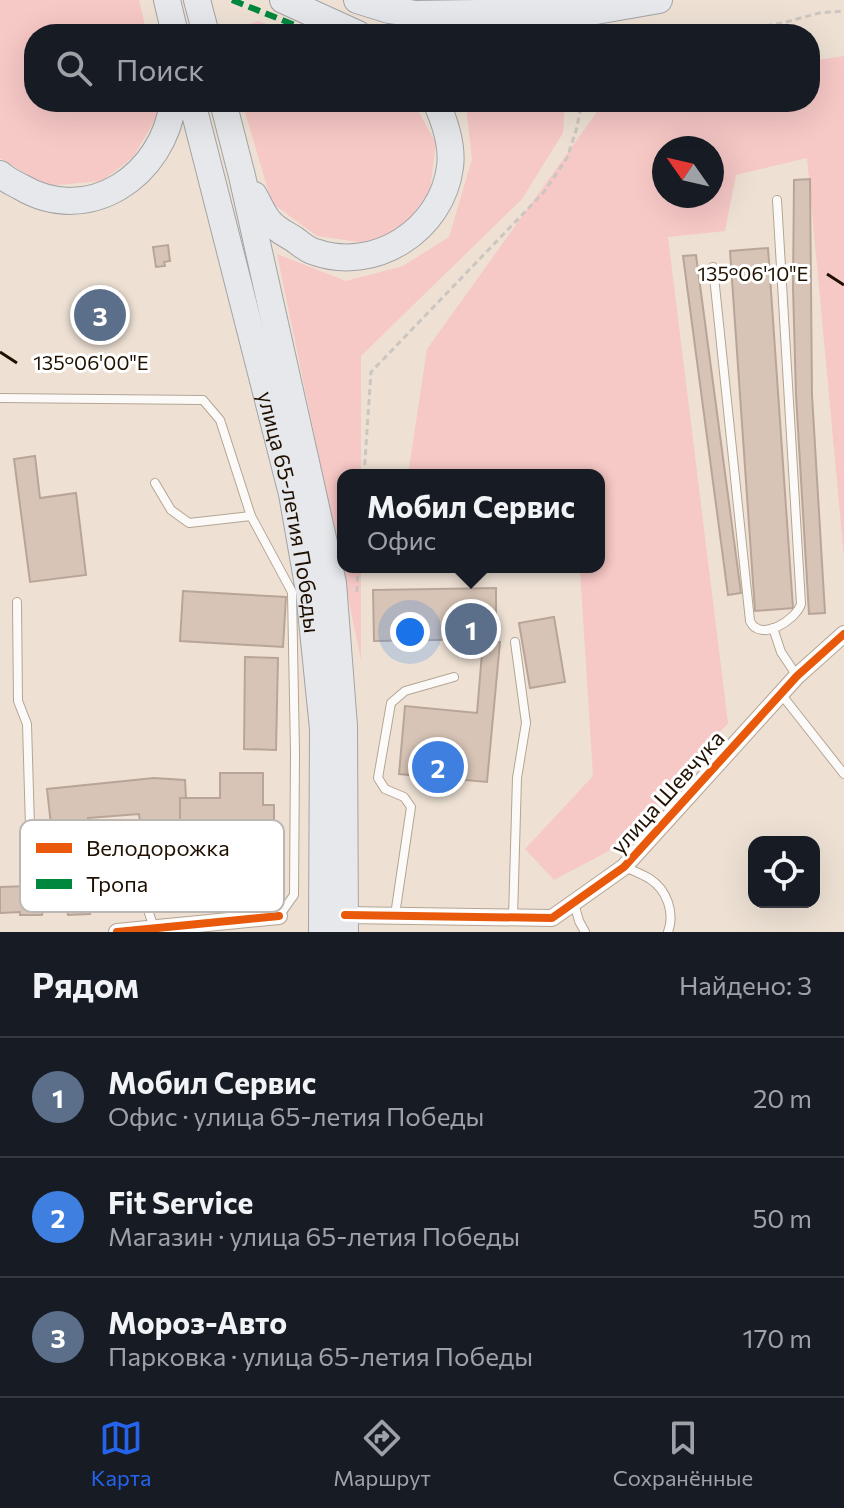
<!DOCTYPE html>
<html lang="ru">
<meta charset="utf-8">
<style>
:root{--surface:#171b24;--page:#242831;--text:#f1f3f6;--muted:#9ea1a6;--line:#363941;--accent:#2563eb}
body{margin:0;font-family:Commissioner,sans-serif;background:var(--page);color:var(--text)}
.controls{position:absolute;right:24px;bottom:24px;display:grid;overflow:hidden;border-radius:16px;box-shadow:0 8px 32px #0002}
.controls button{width:72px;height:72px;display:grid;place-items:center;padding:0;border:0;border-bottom:2px solid var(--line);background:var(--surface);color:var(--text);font:40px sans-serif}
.compass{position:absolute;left:652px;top:136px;width:72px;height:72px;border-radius:50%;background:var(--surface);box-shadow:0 8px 32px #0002;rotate:304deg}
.you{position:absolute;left:410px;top:632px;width:28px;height:28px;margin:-20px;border:6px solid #fff;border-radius:50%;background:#1a73e8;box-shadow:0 0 0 12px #1a73e833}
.badge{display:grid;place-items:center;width:52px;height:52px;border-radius:50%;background:var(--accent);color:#fff;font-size:26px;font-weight:700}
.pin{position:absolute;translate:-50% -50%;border:4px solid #fff;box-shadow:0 2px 8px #0006}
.popup{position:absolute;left:337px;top:469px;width:268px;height:104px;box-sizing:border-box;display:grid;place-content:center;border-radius:16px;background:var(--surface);filter:drop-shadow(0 2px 6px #0005);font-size:26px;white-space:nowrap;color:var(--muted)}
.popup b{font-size:30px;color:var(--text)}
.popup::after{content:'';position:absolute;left:50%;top:100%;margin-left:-16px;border:16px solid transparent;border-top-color:var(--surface)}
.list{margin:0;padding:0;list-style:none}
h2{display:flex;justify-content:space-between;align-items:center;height:104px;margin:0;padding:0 32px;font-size:34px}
h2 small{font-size:26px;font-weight:400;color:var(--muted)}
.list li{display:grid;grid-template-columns:52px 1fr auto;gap:24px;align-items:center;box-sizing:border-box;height:120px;padding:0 32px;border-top:2px solid var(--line)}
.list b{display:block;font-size:30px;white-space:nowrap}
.list p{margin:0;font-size:26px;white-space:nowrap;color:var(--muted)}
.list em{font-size:26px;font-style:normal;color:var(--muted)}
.icon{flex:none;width:44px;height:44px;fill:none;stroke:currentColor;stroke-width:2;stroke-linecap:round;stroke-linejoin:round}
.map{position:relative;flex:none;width:844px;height:932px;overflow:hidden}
.search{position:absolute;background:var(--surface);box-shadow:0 8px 32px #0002;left:24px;right:24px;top:24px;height:88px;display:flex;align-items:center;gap:20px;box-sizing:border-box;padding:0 28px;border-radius:32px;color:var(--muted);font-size:30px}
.sheet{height:464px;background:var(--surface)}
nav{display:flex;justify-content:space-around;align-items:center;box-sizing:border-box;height:112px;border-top:2px solid var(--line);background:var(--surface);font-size:22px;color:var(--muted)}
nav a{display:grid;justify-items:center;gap:4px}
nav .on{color:var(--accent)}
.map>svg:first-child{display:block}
</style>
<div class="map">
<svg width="844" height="932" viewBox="0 0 844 932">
<rect width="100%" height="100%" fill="#eee1d4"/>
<g fill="#f6c8c6" fill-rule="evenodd">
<path d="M 0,0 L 139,0 L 147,34 L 34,34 L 34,102 L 158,102 L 158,115 L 133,157 L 102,181 L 46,186 L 0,158 Z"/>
<path d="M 258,21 L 295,34 L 221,34 Z"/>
<path d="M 844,56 L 844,557 L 807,158 L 736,175 L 725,231 L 668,237 L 728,723 L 622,844 L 554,880 L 525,849 L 593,776 L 580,570 L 541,567 L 599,567 L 599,475 L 408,475 L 427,349 L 604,102 L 810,102 L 810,61 ZM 664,148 L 712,148 L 712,196 L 664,196 Z"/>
<path d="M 242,102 L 413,102 L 436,143 L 430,190 L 407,224 L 372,244 L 317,236 L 272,203 Z"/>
<path d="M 463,102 L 565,102 L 563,133 L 522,199 L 361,356 L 361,475 L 343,475 L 343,567 L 361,567 L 361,660 L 277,254 L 346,281 L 403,266 L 449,237 L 472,159 L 466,107 Z"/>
</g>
<g fill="#d7c4b6" stroke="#b8a598" stroke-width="2">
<path d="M 810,179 L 812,395 L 825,613 L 809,614 L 796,395 L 793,287 L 794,180 Z"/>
<path d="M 168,245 L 170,261 L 164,262 L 165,266 L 156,267 L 153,247 Z"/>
<path d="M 768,248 L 793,608 L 755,611 L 730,251 Z"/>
<path d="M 696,255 L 741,593 L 728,595 L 683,256 Z"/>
<path d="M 35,456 L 40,498 L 76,493 L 86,575 L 30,582 L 14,459 Z"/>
<path d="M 496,588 L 496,639 L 374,641 L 373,590 Z"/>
<path d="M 183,591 L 286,597 L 283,647 L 180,641 Z"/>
<path d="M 554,617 L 565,682 L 530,688 L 519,623 Z"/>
<path d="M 483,641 L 500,642 L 487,782 L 399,774 L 405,706 L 477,713 Z"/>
<path d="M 245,657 L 278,658 L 276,750 L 244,749 Z"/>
<path d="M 220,773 L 263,773 L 263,805 L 274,805 L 274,903 L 159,903 L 159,876 L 232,876 L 232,831 L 180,832 L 180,798 L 220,798 Z"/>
<path d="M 154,778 L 185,780 L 186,798 L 180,798 L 180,832 L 197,832 L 195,869 L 145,870 L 143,847 L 138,844 L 137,835 L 141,829 L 139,814 L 88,818 L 88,831 L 52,834 L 47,789 Z"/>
<path d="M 89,884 L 90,914 L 68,915 L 67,909 L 43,910 L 42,915 L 20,915 L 20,912 L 0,913 L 0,887 Z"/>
</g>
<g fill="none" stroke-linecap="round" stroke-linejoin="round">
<g stroke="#b4a593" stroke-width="10">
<g id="service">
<path d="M 713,267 L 750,621 C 760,643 796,620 801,604 L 777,200"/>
<path d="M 0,398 L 203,400 L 220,420 L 251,516"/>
<path d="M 155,483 L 171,510 L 189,523 L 251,516 L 292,592 L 295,753 L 294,895 L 279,916"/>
<path d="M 17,602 L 18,701 L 27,724 L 30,827 L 42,847 L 57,855 L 124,850 L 132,862 L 154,928"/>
<path d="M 773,628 L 781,652 L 797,676"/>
<path d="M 781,694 L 844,774"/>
<path d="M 625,867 C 633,871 642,874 650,879 C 667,890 675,913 668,932"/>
<path d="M 574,903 L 579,921 L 585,932"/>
<path d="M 395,915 L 411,807 L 404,797 L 385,789 L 378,778 L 391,703 L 405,691 L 454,677"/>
<path d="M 513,917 L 517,778 L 526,723 L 515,642"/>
</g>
</g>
<g stroke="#b4a593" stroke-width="18">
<g id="minor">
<path d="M 345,915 L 552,918 L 624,867 L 797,676 L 844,634"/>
<path d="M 117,932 L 279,916"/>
</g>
</g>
<g stroke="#a2a3a5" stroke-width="28">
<g id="primary">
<path d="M 167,0 L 175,34"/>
<path d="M 197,0 L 206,34"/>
<path d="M 283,0 L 358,34"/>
<path d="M 357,0 L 389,10 L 416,14 L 596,11 L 659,0"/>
<path id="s1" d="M 192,102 L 292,494 L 309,591 L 323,729 L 322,932"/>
<path d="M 223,102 L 242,176 L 333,583 L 344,726 L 345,932"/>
<path d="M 0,174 C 6,180 14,183 21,187 C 89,227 164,175 173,102"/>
<path d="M 254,195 C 259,204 263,214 269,221 C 275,229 286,234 294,239 C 301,244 307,250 315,252 C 375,273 442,230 450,167 C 453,145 445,122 436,102"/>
</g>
</g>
<g stroke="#ccc6c1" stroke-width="3" stroke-dasharray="6 4" stroke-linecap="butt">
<path d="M 717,34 L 782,23 L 819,13 L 844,11"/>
<path d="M 364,475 L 371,372 L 544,192 L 567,158 L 576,131 L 582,102"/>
<path d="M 357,592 L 358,567"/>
</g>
<use href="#service" stroke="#fcfaf9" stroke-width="8"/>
<use href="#minor" stroke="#fcfaf9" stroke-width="16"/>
<use href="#primary" stroke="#e6e8eb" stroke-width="26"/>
<path stroke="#00873e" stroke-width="6" stroke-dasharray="12 6" stroke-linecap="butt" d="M 232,0 L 317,34"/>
<g stroke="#fff" stroke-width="13">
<g id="cycleway">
<path d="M 345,915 L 552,918 L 624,867 L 797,676 L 844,634"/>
<path d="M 117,932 L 279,916"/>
</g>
</g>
<use href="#cycleway" stroke="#e8590c" stroke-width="8"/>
</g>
<path fill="none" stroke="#1f1000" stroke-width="3" d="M 827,274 L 844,285M 0,352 L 17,363"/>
<g text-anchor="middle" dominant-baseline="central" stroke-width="6" stroke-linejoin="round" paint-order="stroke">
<g font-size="22" fill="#1f1000" stroke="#fff">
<text stroke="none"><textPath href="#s1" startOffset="422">улица 65-летия Победы</textPath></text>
<text transform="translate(667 792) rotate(-48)">улица Шевчука</text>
</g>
</g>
<rect x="20" y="820" width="264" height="92" rx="12" fill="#fff" stroke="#bcb7b2" stroke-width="2"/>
<rect x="36" y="843" width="36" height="10" fill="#e8590c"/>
<rect x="36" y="879" width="36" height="10" fill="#00873e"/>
<g font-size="22" fill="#1f1000">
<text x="86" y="856">Велодорожка</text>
<text x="86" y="892">Тропа</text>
</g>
<g font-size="20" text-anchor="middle" fill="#1f1000" stroke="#fff" stroke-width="6" stroke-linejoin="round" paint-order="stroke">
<text x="753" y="281">135°06'10"E</text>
<text x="91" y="370">135°06'00"E</text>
</g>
</svg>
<div class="controls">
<button><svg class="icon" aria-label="locate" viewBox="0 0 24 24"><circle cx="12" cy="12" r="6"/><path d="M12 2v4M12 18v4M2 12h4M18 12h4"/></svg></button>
</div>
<svg class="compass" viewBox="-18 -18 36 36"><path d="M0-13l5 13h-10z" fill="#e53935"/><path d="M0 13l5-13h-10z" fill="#9ea1a6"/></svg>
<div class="you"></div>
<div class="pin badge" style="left:471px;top:629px;background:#5c6f8a">1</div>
<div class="popup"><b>Мобил Сервис</b>Офис</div>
<div class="pin badge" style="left:438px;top:767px;background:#3f7fe0">2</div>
<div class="pin badge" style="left:100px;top:315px;background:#5c6f8a">3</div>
<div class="search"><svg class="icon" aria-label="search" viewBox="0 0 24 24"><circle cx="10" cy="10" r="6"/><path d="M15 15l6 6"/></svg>Поиск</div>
</div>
<section class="sheet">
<h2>Рядом<small>Найдено: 3</small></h2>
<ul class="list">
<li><span class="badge" style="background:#5c6f8a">1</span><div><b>Мобил Сервис</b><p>Офис · улица 65-летия Победы</p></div><em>20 m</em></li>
<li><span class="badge" style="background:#3f7fe0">2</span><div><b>Fit Service</b><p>Магазин · улица 65-летия Победы</p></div><em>50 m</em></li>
<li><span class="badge" style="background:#5c6f8a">3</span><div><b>Мороз-Авто</b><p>Парковка · улица 65-летия Победы</p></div><em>170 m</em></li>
</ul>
</section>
<nav>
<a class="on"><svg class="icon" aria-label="map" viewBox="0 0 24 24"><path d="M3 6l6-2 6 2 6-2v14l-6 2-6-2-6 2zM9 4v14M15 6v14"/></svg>Карта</a>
<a><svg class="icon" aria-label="directions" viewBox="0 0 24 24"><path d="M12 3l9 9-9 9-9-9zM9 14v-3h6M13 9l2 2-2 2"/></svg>Маршрут</a>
<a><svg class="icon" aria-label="saved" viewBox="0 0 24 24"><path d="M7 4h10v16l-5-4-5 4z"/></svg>Сохранённые</a>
</nav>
